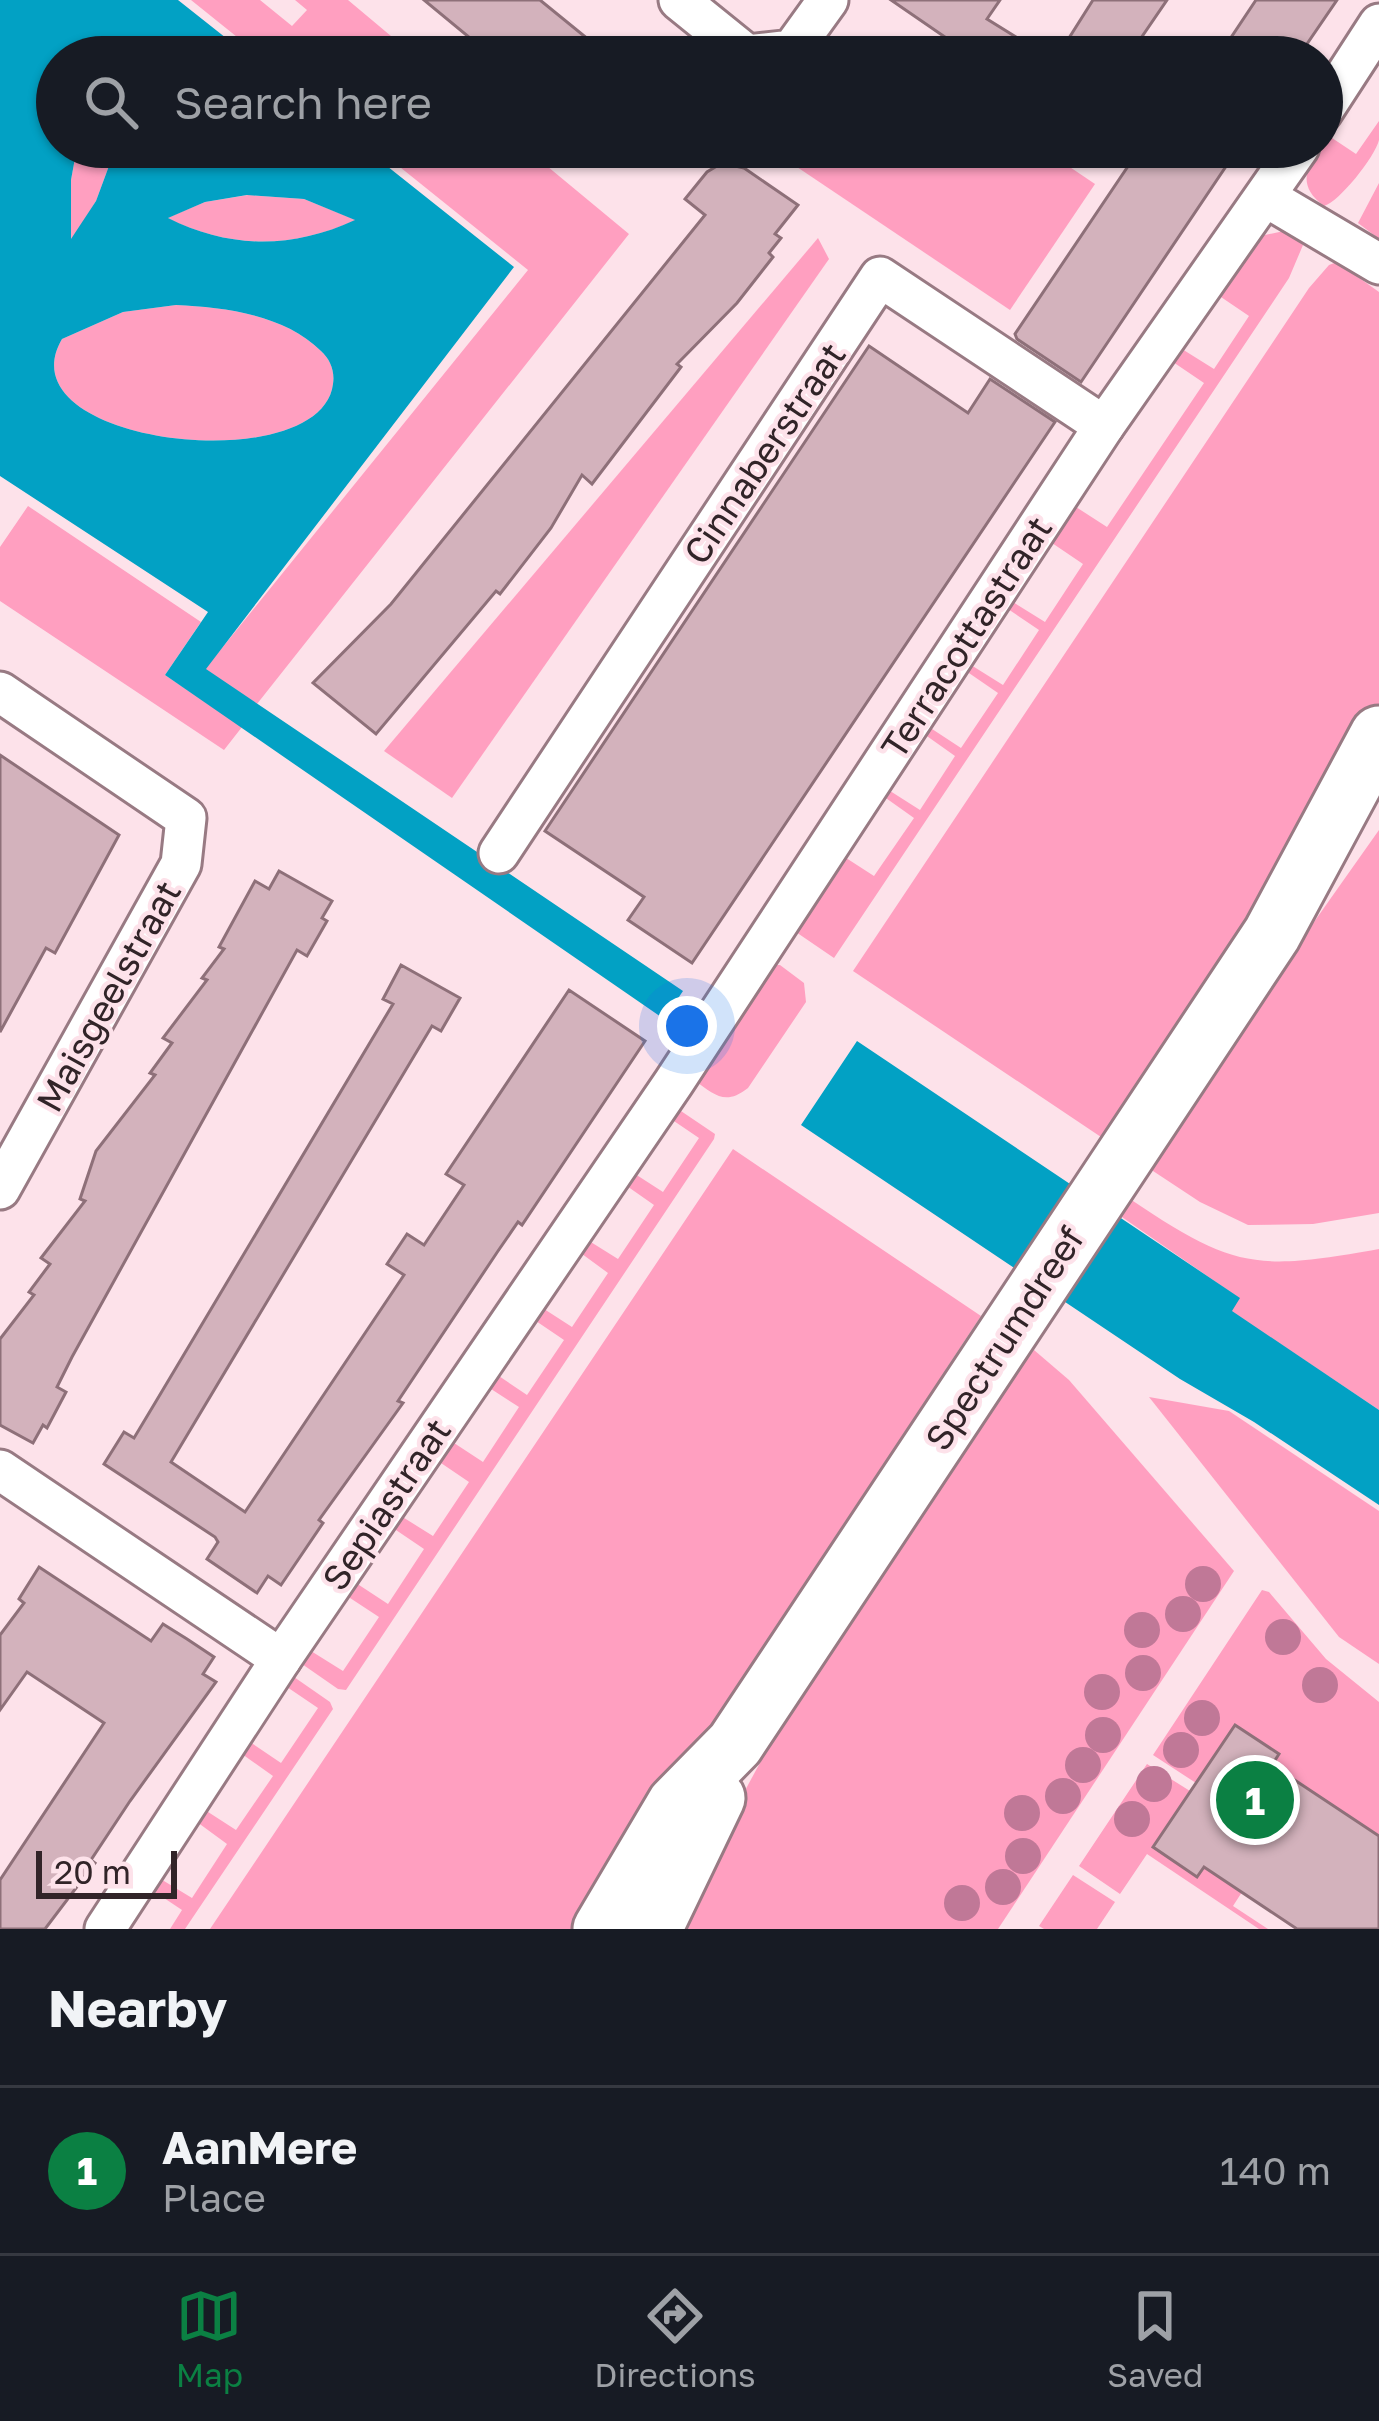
<!DOCTYPE html>
<style>
:root{--surface:#171b24;--page:#242831;--text:#f1f3f6;--muted:#9ea1a6;--line:#363941;--accent:#0b8043}
body{margin:0;font-family:"Golos Text",sans-serif;background:var(--page);color:var(--text)}
.scale{position:absolute;left:36px;bottom:30px;width:141px;box-sizing:border-box;padding-left:12px;border:6px solid #312428;border-top:0;font-size:33px;line-height:42px;white-space:nowrap;color:#312428;-webkit-text-stroke:9px #fde2ea;paint-order:stroke}
.you{position:absolute;left:687px;top:1026px;width:42px;height:42px;margin:-30px;border:9px solid #fff;border-radius:50%;background:#1a73e8;box-shadow:0 0 0 18px #1a73e833}
.badge{display:grid;place-items:center;width:78px;height:78px;border-radius:50%;background:var(--accent);color:#fff;font-size:39px;font-weight:700}
.pin{position:absolute;translate:-50% -50%;border:6px solid #fff;box-shadow:0 3px 12px #0006}
.list{margin:0;padding:0;list-style:none}
h2{display:flex;justify-content:space-between;align-items:center;height:156px;margin:0;padding:0 48px;font-size:51px}
h2 small{font-size:39px;font-weight:400;color:var(--muted)}
.list li{display:grid;grid-template-columns:78px 1fr auto;gap:36px;align-items:center;box-sizing:border-box;height:168px;padding:0 48px;border-top:3px solid var(--line)}
.list b{display:block;font-size:45px;white-space:nowrap}
.list p{margin:0;font-size:39px;white-space:nowrap;color:var(--muted)}
.list em{font-size:39px;font-style:normal;color:var(--muted)}
.icon{flex:none;width:66px;height:66px;fill:none;stroke:currentColor;stroke-width:2;stroke-linecap:round;stroke-linejoin:round}
.map{position:relative;flex:none;width:1379px;height:1929px;overflow:hidden}
.search{position:absolute;background:var(--surface);box-shadow:0 3px 9px #0004;left:36px;right:36px;top:36px;height:132px;display:flex;align-items:center;gap:30px;box-sizing:border-box;padding:0 42px;border-radius:66px;color:var(--muted);font-size:45px}
.sheet{height:324px;background:var(--surface)}
nav{display:flex;justify-content:space-around;align-items:center;box-sizing:border-box;height:168px;border-top:3px solid var(--line);background:var(--surface);font-size:33px;color:var(--muted)}
nav a{display:grid;justify-items:center;gap:6px}
nav .on{color:var(--accent)}
.map>svg:first-child{display:block}
</style>
<div class="map">
<svg width="1379" height="1929" viewBox="0 0 1379 1929">
<rect width="100%" height="100%" fill="#fde2ea"/>
<g fill="#ff9fc0">
<path d="M 191,0 L 260,0 L 292,26 L 307,10 L 295,0 L 348,0 L 416,57 L 262,57 Z"/>
<path d="M 1379,121 C 1379,127 1379,134 1379,140 C 1375,157 1339,202 1324,206 C 1299,187 1305,172 1317,147 L 1322,147 L 1326,134 L 1356,154 Z"/>
<path d="M 77,147 L 116,147 L 96,201 L 71,241 L 71,180 Z"/>
<path d="M 375,147 L 524,147 L 629,234 L 257,704 L 205,669 L 528,270 Z"/>
<path d="M 807,147 L 1040,147 L 1095,184 L 1010,310 L 794,165 Z"/>
<path d="M 1379,183 L 1379,239 L 1358,223 Z"/>
<path d="M 248,195 L 304,199 L 356,220 C 291,249 231,249 167,218 L 205,202 Z"/>
<path d="M 1284,231 L 1303,245 L 1289,278 L 834,958 L 793,930 L 843,856 L 874,876 L 914,818 L 883,796 L 887,789 L 920,810 L 955,756 L 924,734 L 929,727 L 961,748 L 998,693 L 966,671 L 971,665 L 1003,685 L 1039,630 L 1008,609 L 1013,602 L 1045,622 L 1083,564 L 1052,543 L 1076,507 L 1107,527 L 1204,383 L 1173,362 L 1182,349 L 1214,369 L 1249,316 L 1218,295 L 1260,236 Z"/>
<path d="M 818,238 L 829,259 L 452,798 L 384,751 Z"/>
<path d="M 1337,262 L 1379,292 L 1379,708 L 1137,1093 L 1132,1091 L 1101,1137 L 853,971 L 1309,288 L 1329,265 Z"/>
<path d="M 176,305 C 224,307 285,315 321,351 C 330,359 335,371 333,384 C 321,481 0,445 62,339 L 123,312 Z"/>
<path d="M 28,506 L 201,622 L 165,675 L 242,727 L 224,750 L 0,601 L 0,547 Z"/>
<path d="M 1379,830 L 1379,1213 L 1313,1224 L 1248,1225 L 1200,1202 L 1150,1169 L 1260,1008 L 1256,1004 Z"/>
<path d="M 770,965 L 780,965 L 804,983 L 806,1002 L 748,1088 C 725,1106 715,1095 694,1080 Z"/>
<path d="M 675,1107 L 715,1134 L 714,1139 L 346,1690 L 338,1689 L 302,1664 L 311,1651 L 343,1671 L 379,1617 L 347,1596 L 356,1583 L 388,1604 L 424,1549 L 393,1528 L 401,1516 L 433,1536 L 469,1482 L 438,1461 L 451,1441 L 483,1462 L 519,1407 L 488,1387 L 496,1374 L 527,1395 L 564,1340 L 533,1319 L 541,1307 L 572,1327 L 608,1273 L 578,1251 L 586,1239 L 618,1259 L 654,1205 L 624,1184 L 632,1172 L 663,1192 L 699,1138 L 668,1117 Z"/>
<path d="M 733,1149 L 981,1316 L 946,1369 L 950,1373 L 582,1929 L 210,1929 Z"/>
<path d="M 1130,1199 C 1234,1269 1256,1271 1379,1249 L 1379,1410 L 1231,1311 L 1239,1298 L 1119,1215 Z"/>
<path d="M 1034,1350 L 1069,1380 L 1234,1571 L 998,1929 L 670,1929 L 794,1700 L 992,1401 Z"/>
<path d="M 1149,1397 L 1229,1411 L 1379,1511 L 1379,1664 L 1339,1637 Z"/>
<path d="M 1262,1590 L 1269,1592 L 1326,1659 L 1379,1702 L 1379,1836 L 1272,1765 L 1235,1725 L 1196,1783 L 1153,1755 Z"/>
<path d="M 294,1677 L 330,1702 L 333,1709 L 185,1929 L 170,1929 L 182,1910 L 152,1890 L 159,1878 L 192,1898 L 227,1844 L 197,1822 L 205,1810 L 236,1830 L 273,1776 L 242,1754 L 250,1742 L 281,1763 L 318,1708 L 287,1687 Z"/>
<path d="M 1147,1764 L 1190,1791 L 1153,1847 L 1196,1876 L 1204,1867 L 1242,1892 L 1233,1906 L 1268,1929 L 1259,1929 L 1147,1854 L 1120,1894 L 1079,1866 Z"/>
<path d="M 1073,1875 L 1115,1902 L 1097,1929 L 1044,1929 L 1039,1926 Z"/>
</g>
<g fill="#02a1c4" fill-rule="evenodd">
<path d="M 0,0 L 178,0 L 250,57 L 57,57 L 57,147 L 77,147 L 71,180 L 71,239 L 96,201 L 116,147 L 363,147 L 514,267 L 206,669 L 683,991 L 664,1019 L 165,675 L 208,612 L 0,476 ZM 247,195 L 304,199 L 355,220 C 292,249 230,249 168,218 L 205,202 ZM 176,305 C 224,307 285,315 321,351 C 330,359 335,371 333,384 C 321,481 0,445 62,339 L 123,312 Z"/>
<path d="M 857,1041 L 1240,1298 L 1232,1311 L 1379,1410 L 1379,1505 L 1254,1422 L 1180,1379 L 801,1125 Z"/>
</g>
<g fill="#d3b2bc" stroke="#8e7079" stroke-width="3">
<path d="M 424,0 L 540,0 L 610,57 L 493,57 Z"/>
<path d="M 891,0 L 1000,0 L 987,19 L 1048,57 L 974,57 Z"/>
<path d="M 1093,0 L 1167,0 L 1128,57 L 1057,57 Z"/>
<path d="M 1256,0 L 1337,0 L 1298,57 L 1218,57 Z"/>
<path d="M 1141,147 L 1239,147 L 1081,382 L 1017,339 L 1015,334 Z"/>
<path d="M 722,163 L 744,168 L 798,205 L 775,234 L 781,238 L 769,253 L 773,257 L 737,303 L 677,364 L 681,367 L 592,484 L 582,475 L 551,528 L 500,594 L 496,591 L 376,734 L 313,683 L 391,604 L 705,215 L 685,199 L 707,172 Z"/>
<path d="M 869,346 L 968,413 L 990,379 L 1055,422 L 692,963 L 628,920 L 644,897 L 545,831 Z"/>
<path d="M 0,755 L 119,835 L 55,953 L 46,948 L 0,1032 Z"/>
<path d="M 279,871 L 332,901 L 322,918 L 327,921 L 307,956 L 297,950 L 72,1357 L 57,1387 L 66,1392 L 47,1428 L 43,1425 L 33,1443 L 0,1425 L 0,1339 L 34,1295 L 29,1292 L 50,1264 L 41,1258 L 85,1201 L 80,1199 L 96,1151 L 155,1075 L 150,1073 L 172,1043 L 163,1038 L 207,980 L 202,978 L 224,949 L 219,947 L 255,881 L 269,889 Z"/>
<path d="M 401,965 L 460,998 L 441,1031 L 432,1026 L 171,1462 L 245,1512 L 404,1275 L 387,1264 L 407,1234 L 424,1245 L 464,1185 L 446,1174 L 569,990 L 645,1041 L 522,1225 L 518,1222 L 498,1251 L 398,1401 L 403,1403 L 319,1520 L 323,1523 L 281,1585 L 268,1576 L 257,1593 L 207,1559 L 218,1542 L 215,1537 L 104,1464 L 124,1432 L 134,1438 L 155,1403 L 393,1004 L 383,999 Z"/>
<path d="M 39,1567 L 151,1641 L 163,1624 L 187,1639 L 214,1657 L 203,1674 L 216,1682 L 130,1801 L 91,1860 L 95,1863 L 45,1929 L 0,1929 L 0,1880 L 104,1723 L 27,1672 L 0,1710 L 0,1635 L 24,1603 L 19,1599 Z"/>
<path d="M 1235,1725 L 1279,1754 L 1272,1765 L 1379,1836 L 1379,1929 L 1297,1929 L 1204,1867 L 1197,1877 L 1153,1847 Z"/>
</g>
<g fill="none" stroke-linecap="round" stroke-linejoin="round">
<g stroke="#987a83" stroke-width="45">
<g id="minor">
<path d="M 679,0 L 747,55 L 792,50 L 828,0"/>
<path d="M 1322,112 L 1379,24"/>
<path d="M 1266,197 L 1379,264"/>
<path d="M 0,692 L 186,818 L 181,864 L 0,1189"/>
<path d="M 499,853 L 880,277 L 1104,426"/>
<path d="M 0,1470 L 281,1659"/>
<path d="M 105,1929 L 281,1659 L 674,1082 L 1104,426 L 1299,147"/>
</g>
</g>
<g stroke="#987a83" stroke-width="63">
<g id="secondary">
<path d="M 602,1929 L 676,1804 L 735,1744 L 1272,934 L 1379,735"/>
<path d="M 653,1929 L 716,1798"/>
</g>
</g>
<use href="#minor" stroke="#fff" stroke-width="39"/>
<use href="#secondary" stroke="#fff" stroke-width="57"/>
</g>
<g fill="#c07897">
<circle cx="1203" cy="1584" r="18"/>
<circle cx="1183" cy="1614" r="18"/>
<circle cx="1142" cy="1630" r="18"/>
<circle cx="1283" cy="1637" r="18"/>
<circle cx="1143" cy="1673" r="18"/>
<circle cx="1320" cy="1685" r="18"/>
<circle cx="1102" cy="1692" r="18"/>
<circle cx="1202" cy="1718" r="18"/>
<circle cx="1103" cy="1735" r="18"/>
<circle cx="1181" cy="1750" r="18"/>
<circle cx="1083" cy="1765" r="18"/>
<circle cx="1154" cy="1784" r="18"/>
<circle cx="1063" cy="1796" r="18"/>
<circle cx="1022" cy="1813" r="18"/>
<circle cx="1132" cy="1819" r="18"/>
<circle cx="1023" cy="1856" r="18"/>
<circle cx="1003" cy="1887" r="18"/>
<circle cx="962" cy="1903" r="18"/>
</g>
<g text-anchor="middle" dominant-baseline="central" stroke-width="9" stroke-linejoin="round" paint-order="stroke">
<g font-size="36" fill="#312428" stroke="#fde2ea">
<text transform="translate(764 453) rotate(-56)">Cinnaberstraat</text>
<text transform="translate(966 637) rotate(-57)">Terracottastraat</text>
<text transform="translate(108 996) rotate(-61)">Maisgeelstraat</text>
<text transform="translate(1004 1338) rotate(-57)">Spectrumdreef</text>
<text transform="translate(386 1504) rotate(-56)">Sepiastraat</text>
</g>
</g>
</svg>
<div class="scale">20 m</div>
<div class="you"></div>
<div class="pin badge" style="left:1255px;top:1800px">1</div>
<div class="search"><svg class="icon" aria-label="search" viewBox="0 0 24 24"><circle cx="10" cy="10" r="6"/><path d="M15 15l6 6"/></svg>Search here</div>
</div>
<section class="sheet">
<h2>Nearby<small></small></h2>
<ul class="list">
<li><span class="badge">1</span><div><b>AanMere</b><p>Place</p></div><em>140 m</em></li>
</ul>
</section>
<nav>
<a class="on"><svg class="icon" aria-label="map" viewBox="0 0 24 24"><path d="M3 6l6-2 6 2 6-2v14l-6 2-6-2-6 2zM9 4v14M15 6v14"/></svg>Map</a>
<a><svg class="icon" aria-label="directions" viewBox="0 0 24 24"><path d="M12 3l9 9-9 9-9-9zM9 14v-3h6M13 9l2 2-2 2"/></svg>Directions</a>
<a><svg class="icon" aria-label="saved" viewBox="0 0 24 24"><path d="M7 4h10v16l-5-4-5 4z"/></svg>Saved</a>
</nav>
